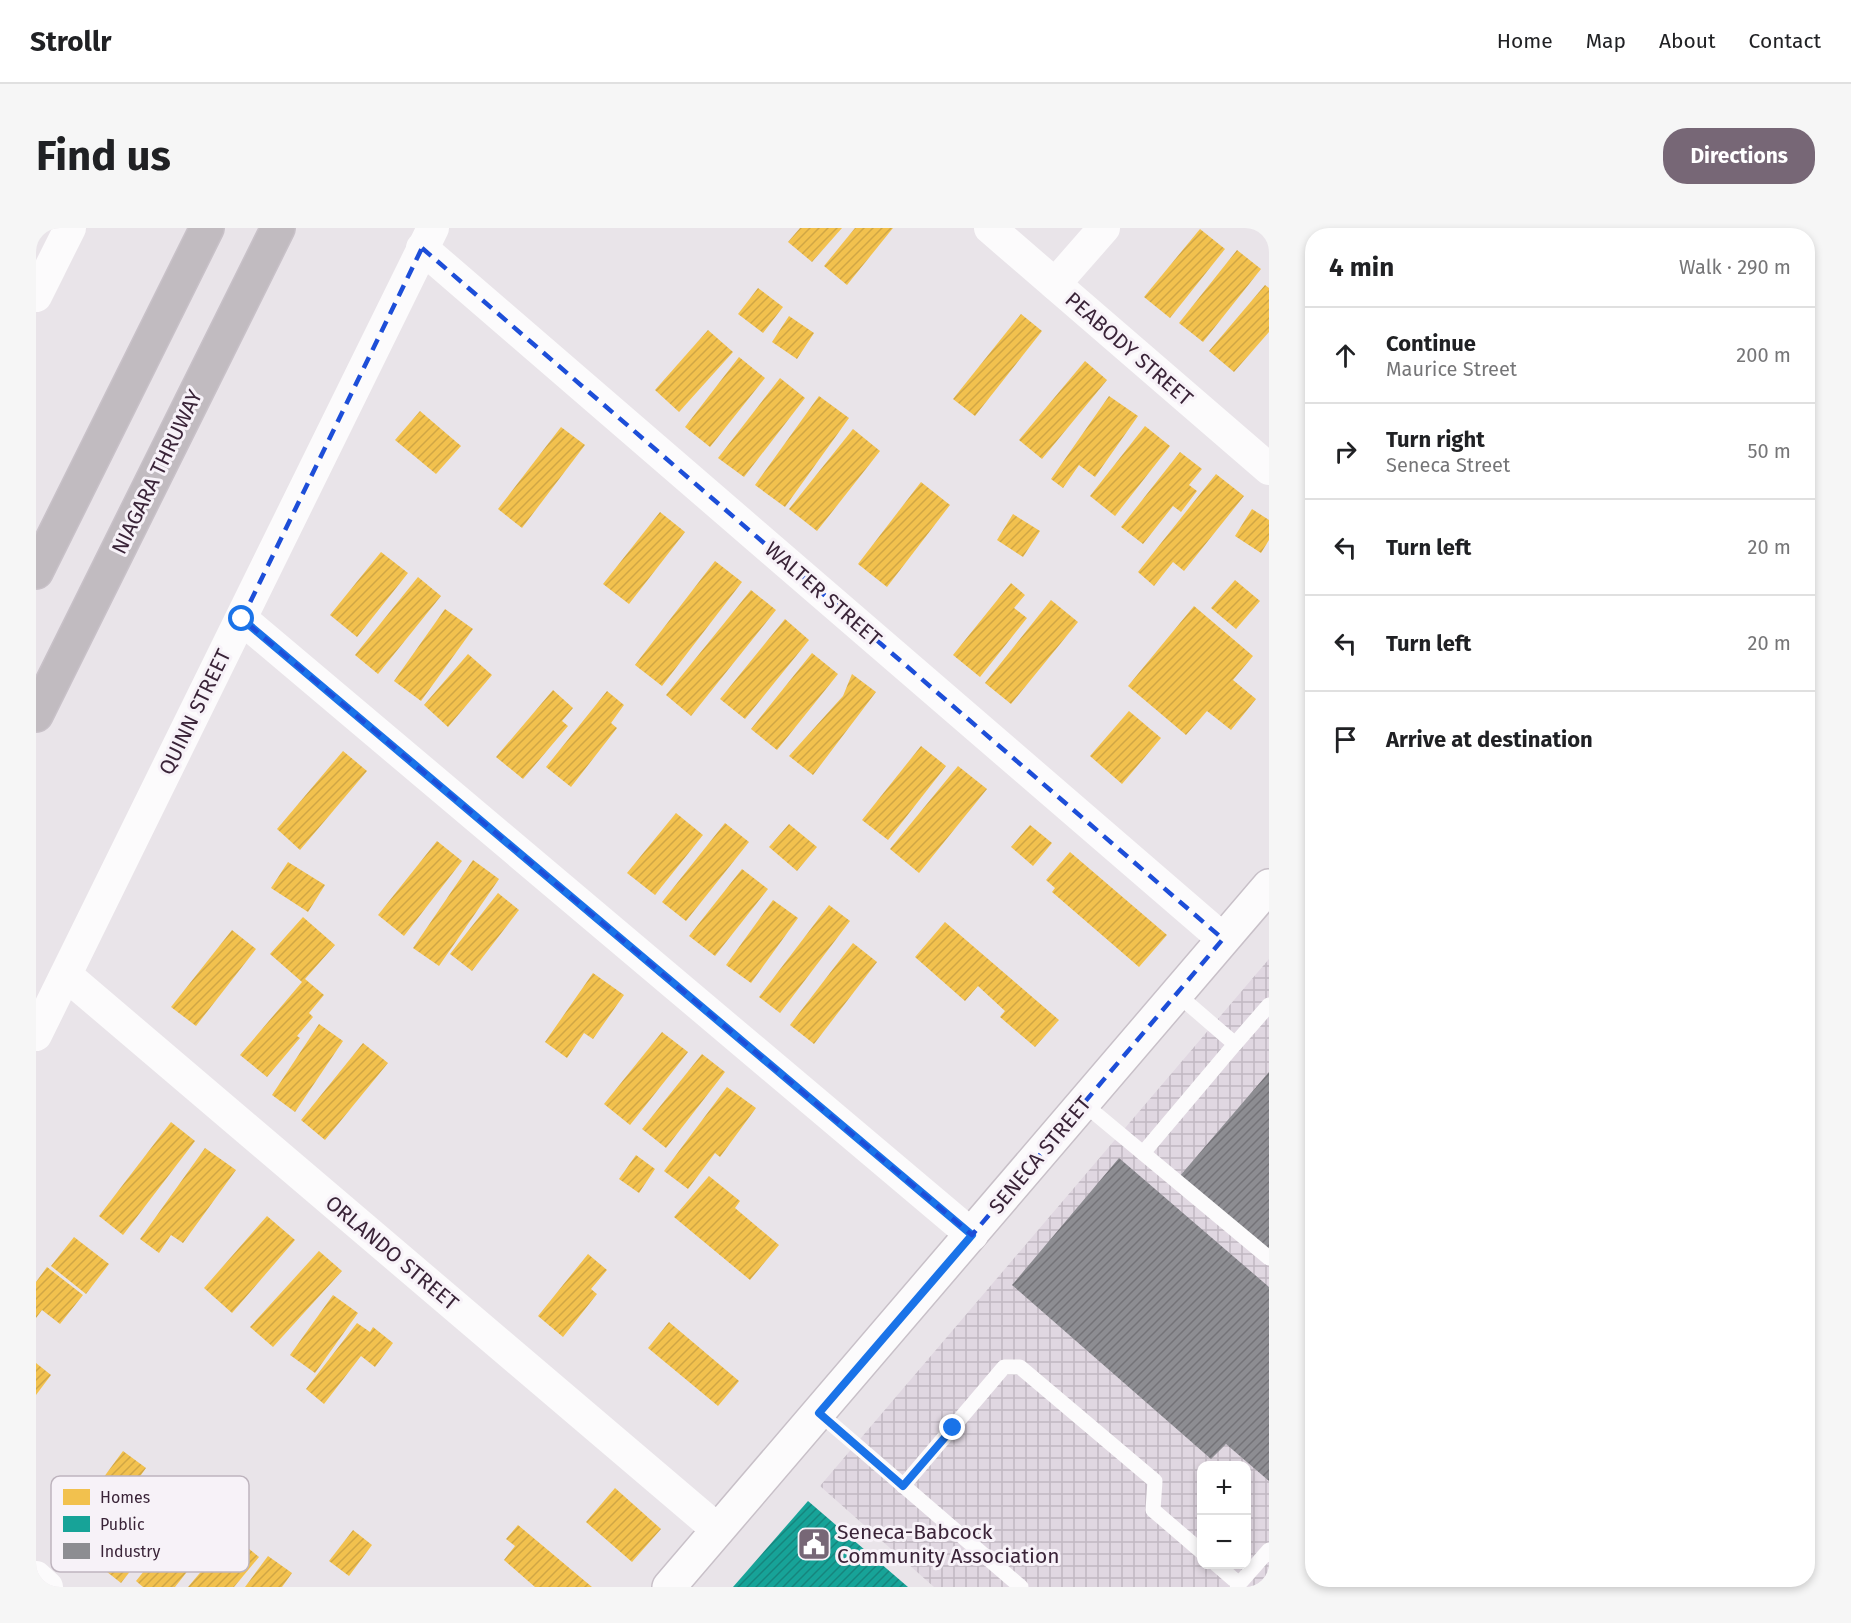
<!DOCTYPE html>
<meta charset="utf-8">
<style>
:root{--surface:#fff;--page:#f6f6f6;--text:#202124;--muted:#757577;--line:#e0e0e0;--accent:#776776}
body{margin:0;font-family:"Fira Sans",sans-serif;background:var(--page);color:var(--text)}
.controls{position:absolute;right:18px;bottom:18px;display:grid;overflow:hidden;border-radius:12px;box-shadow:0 3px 9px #0003}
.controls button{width:54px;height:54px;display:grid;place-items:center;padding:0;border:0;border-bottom:2px solid var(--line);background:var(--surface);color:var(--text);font:30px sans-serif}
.stop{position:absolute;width:18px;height:18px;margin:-14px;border:4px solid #1a73e8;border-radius:50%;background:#fff}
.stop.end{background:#1a73e8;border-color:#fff;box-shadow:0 2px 6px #0008}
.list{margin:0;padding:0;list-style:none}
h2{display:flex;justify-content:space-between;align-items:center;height:78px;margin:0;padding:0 24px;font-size:26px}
h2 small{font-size:20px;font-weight:400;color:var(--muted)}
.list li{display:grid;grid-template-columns:39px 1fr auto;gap:18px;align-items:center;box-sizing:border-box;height:96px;padding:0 24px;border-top:2px solid var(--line)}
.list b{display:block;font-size:22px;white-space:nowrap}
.list p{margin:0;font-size:20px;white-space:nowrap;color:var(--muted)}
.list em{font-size:20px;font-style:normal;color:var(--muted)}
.icon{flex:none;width:33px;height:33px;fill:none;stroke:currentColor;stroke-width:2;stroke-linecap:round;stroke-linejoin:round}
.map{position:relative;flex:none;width:1233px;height:1359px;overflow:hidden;border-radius:24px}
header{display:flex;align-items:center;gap:36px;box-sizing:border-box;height:84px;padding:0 30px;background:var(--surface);border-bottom:2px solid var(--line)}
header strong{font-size:28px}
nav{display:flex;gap:33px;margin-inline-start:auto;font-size:21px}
.intro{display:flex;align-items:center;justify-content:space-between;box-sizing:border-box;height:144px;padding:0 36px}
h1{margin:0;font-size:42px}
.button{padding:15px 27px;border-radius:24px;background:var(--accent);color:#fff;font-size:21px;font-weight:700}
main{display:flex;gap:36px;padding:0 36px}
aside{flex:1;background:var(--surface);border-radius:24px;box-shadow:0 3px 9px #0003}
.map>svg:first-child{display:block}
</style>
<header>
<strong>Strollr</strong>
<nav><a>Home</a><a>Map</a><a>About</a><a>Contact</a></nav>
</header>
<div class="intro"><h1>Find us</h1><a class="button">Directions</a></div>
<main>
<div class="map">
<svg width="1233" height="1359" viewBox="0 0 1233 1359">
<defs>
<pattern id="industrial-grid" width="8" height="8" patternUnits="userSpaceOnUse" patternTransform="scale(1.5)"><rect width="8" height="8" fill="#e0d7e1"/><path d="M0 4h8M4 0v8" fill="none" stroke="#c1b8c2"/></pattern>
<pattern id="homes-hatch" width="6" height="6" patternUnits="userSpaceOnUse" patternTransform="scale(1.5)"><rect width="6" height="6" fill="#f2c14e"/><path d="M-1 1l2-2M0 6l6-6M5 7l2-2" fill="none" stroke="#d0a645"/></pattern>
<pattern id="public-hatch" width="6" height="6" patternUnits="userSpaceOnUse" patternTransform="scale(1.5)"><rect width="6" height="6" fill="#17a398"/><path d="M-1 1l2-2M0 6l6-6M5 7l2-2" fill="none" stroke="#16857d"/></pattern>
<pattern id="industry-hatch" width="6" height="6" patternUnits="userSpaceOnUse" patternTransform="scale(1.5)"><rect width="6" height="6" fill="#8d8d92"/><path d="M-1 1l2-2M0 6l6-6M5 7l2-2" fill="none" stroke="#747378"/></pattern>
</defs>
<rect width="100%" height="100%" fill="#e9e4e9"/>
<path fill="url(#industrial-grid)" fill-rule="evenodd" d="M 1233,731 L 1233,1359 L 898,1359 L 784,1258 ZM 1166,1238 L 1210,1238 L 1210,1336 L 1166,1336 Z"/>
<g fill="url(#homes-hatch)">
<path d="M 764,0 L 806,0 L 776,34 L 752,14 Z"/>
<path d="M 819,0 L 857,0 L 811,57 L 788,38 Z"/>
<path d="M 1164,1 L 1189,21 L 1134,90 L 1108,69 Z"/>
<path d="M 1201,22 L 1225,41 L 1167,114 L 1143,95 Z"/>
<path d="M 1229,57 L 1233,60 L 1233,104 L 1198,144 L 1173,123 Z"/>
<path d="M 722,60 L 747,79 L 727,105 L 702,86 Z"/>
<path d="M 985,86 L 1006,103 L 939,188 L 917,171 Z"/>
<path d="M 753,88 L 778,105 L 761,131 L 736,114 Z"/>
<path d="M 672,102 L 697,124 L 643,184 L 619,162 Z"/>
<path d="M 703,129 L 729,150 L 674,219 L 649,199 Z"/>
<path d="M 1049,133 L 1071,152 L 1006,231 L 983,212 Z"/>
<path d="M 744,150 L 769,170 L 708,249 L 682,230 Z"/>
<path d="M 783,168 L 813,190 L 749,279 L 719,257 Z"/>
<path d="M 1073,168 L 1102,188 L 1059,249 L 1043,237 L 1027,260 L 1015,251 Z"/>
<path d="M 384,183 L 425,218 L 400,246 L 359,212 Z"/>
<path d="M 1109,198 L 1134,218 L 1079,288 L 1054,268 Z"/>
<path d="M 525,199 L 549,217 L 486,300 L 462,281 Z"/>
<path d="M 817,201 L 844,223 L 781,303 L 753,281 Z"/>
<path d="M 1144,224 L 1166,241 L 1153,257 L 1161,263 L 1145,284 L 1137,278 L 1107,316 L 1085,299 Z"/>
<path d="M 1180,246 L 1208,268 L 1148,343 L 1137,334 L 1118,358 L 1102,344 Z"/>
<path d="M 885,254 L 914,277 L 851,359 L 822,336 Z"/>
<path d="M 1216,281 L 1233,292 L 1233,312 L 1225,325 L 1199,308 Z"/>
<path d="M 624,284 L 649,304 L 593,376 L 567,356 Z"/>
<path d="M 977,286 L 1004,303 L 987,329 L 961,312 Z"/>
<path d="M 345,324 L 372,345 L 321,409 L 294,387 Z"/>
<path d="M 679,333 L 706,354 L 626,458 L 599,437 Z"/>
<path d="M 382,349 L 405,368 L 342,446 L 319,427 Z"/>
<path d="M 1199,352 L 1224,373 L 1200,401 L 1175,380 Z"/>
<path d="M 975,355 L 989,367 L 978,380 L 991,390 L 944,449 L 917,427 Z"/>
<path d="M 715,362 L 740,382 L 655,488 L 630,467 Z"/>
<path d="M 1015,372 L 1042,394 L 975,476 L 949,455 Z"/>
<path d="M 1158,378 L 1217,428 L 1197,452 L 1220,471 L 1195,502 L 1171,483 L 1150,507 L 1092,458 Z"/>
<path d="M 409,381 L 437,401 L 385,473 L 358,453 Z"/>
<path d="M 749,391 L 773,412 L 709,491 L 684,471 Z"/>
<path d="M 776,425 L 802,446 L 741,522 L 715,501 Z"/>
<path d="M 432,426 L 456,447 L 412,499 L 388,477 Z"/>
<path d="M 816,446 L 840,464 L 777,547 L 753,528 L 807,468 Z"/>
<path d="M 517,462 L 537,480 L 526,493 L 532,498 L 487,551 L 460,529 Z"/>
<path d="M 571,463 L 588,477 L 575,495 L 581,500 L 535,559 L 510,539 Z"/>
<path d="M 1093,483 L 1125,510 L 1086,556 L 1054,528 Z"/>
<path d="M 885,518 L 910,538 L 852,612 L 826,592 Z"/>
<path d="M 307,523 L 331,543 L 264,622 L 241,601 Z"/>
<path d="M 922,538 L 951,561 L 883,645 L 854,621 Z"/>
<path d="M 640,585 L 667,607 L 619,667 L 591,645 Z"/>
<path d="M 689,595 L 713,614 L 650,693 L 626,674 Z"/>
<path d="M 753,596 L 781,619 L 761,643 L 733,619 Z"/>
<path d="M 994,597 L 1016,615 L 997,638 L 975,619 Z"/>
<path d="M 401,613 L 426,633 L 368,708 L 342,687 Z"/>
<path d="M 1034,624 L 1131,707 L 1103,739 L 1016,664 L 1019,660 L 1010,652 Z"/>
<path d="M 437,632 L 463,651 L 403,738 L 377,720 Z"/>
<path d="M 252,634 L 289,657 L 272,684 L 235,660 Z"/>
<path d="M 706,641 L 732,661 L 679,728 L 653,708 Z"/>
<path d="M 462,665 L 483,682 L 436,743 L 414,726 Z"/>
<path d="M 737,672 L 762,690 L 715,755 L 690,737 Z"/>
<path d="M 793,677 L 814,693 L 744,785 L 723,769 Z"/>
<path d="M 267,689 L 299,717 L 269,751 L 288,767 L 273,785 L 277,789 L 261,808 L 264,810 L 231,849 L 204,827 L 266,754 L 234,726 Z"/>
<path d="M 909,694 L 1023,792 L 999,819 L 964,789 L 969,783 L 942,758 L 929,773 L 879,729 Z"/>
<path d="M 196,702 L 220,721 L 160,798 L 135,779 Z"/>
<path d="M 817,715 L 841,734 L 778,816 L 754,797 Z"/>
<path d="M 557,745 L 588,767 L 557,811 L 548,805 L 531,830 L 509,814 Z"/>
<path d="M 283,796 L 307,813 L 259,884 L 236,867 Z"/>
<path d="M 626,804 L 652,824 L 594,897 L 568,876 Z"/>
<path d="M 327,815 L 352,835 L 289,912 L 265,892 Z"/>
<path d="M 666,826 L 689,844 L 630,920 L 606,901 Z"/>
<path d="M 691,859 L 720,880 L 684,929 L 679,925 L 652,961 L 628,943 Z"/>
<path d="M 135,894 L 159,913 L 87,1007 L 63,988 Z"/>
<path d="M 169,920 L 200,942 L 147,1015 L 135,1007 L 123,1025 L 104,1011 Z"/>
<path d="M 600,927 L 619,941 L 603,965 L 583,951 Z"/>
<path d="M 673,948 L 704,973 L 699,980 L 743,1017 L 714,1052 L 638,989 Z"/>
<path d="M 231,988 L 259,1012 L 196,1085 L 168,1060 Z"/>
<path d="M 38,1009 L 73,1036 L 50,1066 L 15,1038 Z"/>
<path d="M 283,1023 L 306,1043 L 237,1119 L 214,1099 Z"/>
<path d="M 552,1026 L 571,1042 L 555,1061 L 561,1066 L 527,1109 L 502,1088 Z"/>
<path d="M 11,1039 L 47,1067 L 24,1096 L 6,1082 L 0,1090 L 0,1054 Z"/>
<path d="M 297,1067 L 322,1085 L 279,1145 L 254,1127 Z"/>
<path d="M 633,1094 L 703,1153 L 682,1178 L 612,1120 Z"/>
<path d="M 321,1095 L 334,1104 L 337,1099 L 357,1115 L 339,1139 L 325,1128 L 288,1176 L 270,1161 Z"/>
<path d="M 0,1135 L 15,1147 L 0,1167 Z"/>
<path d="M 87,1223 L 110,1240 L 50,1323 L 26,1306 Z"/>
<path d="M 125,1254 L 149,1273 L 85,1355 L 61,1336 Z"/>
<path d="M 579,1260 L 625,1301 L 596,1334 L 550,1294 Z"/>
<path d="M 150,1291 L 176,1312 L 139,1359 L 107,1359 L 100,1353 Z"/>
<path d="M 482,1297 L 556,1359 L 499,1359 L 468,1332 L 479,1318 L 470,1311 Z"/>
<path d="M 317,1302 L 336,1317 L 313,1348 L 293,1333 Z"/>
<path d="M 196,1307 L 223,1329 L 198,1359 L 152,1359 Z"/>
<path d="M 232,1328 L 256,1345 L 246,1359 L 209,1359 Z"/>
</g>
<path fill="url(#public-hatch)" d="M 772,1273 L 872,1359 L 697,1359 Z"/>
<g fill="url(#industry-hatch)">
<path d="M 1233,844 L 1233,1023 L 1143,949 Z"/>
<path d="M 1083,930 L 1233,1059 L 1233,1253 L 1190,1216 L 1175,1231 L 976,1057 Z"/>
</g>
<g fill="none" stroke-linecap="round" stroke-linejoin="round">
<g stroke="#c8c0c8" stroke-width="36">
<path id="secondary" d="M 633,1359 L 1233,658"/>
</g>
<g stroke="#c8c1c8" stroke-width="36">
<g id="motorway">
<path d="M 0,344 L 171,0"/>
<path d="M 0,487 L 242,0"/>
</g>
</g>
<g stroke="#fcfbfc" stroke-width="15">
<path d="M 1141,766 L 1199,816 L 1233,777"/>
<path d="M 1048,876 L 1233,1030"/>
<path d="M 1107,925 L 1199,816"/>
<path d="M 783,1185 L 985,1359"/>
<path d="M 867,1258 L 968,1139 L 984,1139 L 1119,1253 L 1117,1282 L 1166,1324"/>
<path d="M 1180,1336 L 1203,1356 L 1201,1359"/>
<path d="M 1203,1356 L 1233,1322"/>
</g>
<g stroke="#fcfbfc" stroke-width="32">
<path d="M 954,0 L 1233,241"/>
<path d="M 386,20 L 1187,711"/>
<path d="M 1019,56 L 1068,0"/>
<path d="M 0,68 L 34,0"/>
<path d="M 206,391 L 936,1007"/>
<path d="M 30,747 L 682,1302"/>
<path d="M 0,807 L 397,0"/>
<path d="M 0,1349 L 11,1359"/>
</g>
<use href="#secondary" stroke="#fcfbfc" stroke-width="33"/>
<use href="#motorway" stroke="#c1bbc0" stroke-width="33"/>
</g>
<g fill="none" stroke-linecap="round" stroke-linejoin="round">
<path stroke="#1a73e8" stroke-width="8" d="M 206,391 L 936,1007 L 783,1185 L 867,1258 L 917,1200"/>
</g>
<path fill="none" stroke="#1d4ed8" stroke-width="4.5" stroke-dasharray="12 8" stroke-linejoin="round" d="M 386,20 L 1187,711 L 936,1007 L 206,391 Z"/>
<defs>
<g id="civic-square" transform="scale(1.725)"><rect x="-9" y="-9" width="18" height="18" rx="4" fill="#776776" stroke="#f7f2f8"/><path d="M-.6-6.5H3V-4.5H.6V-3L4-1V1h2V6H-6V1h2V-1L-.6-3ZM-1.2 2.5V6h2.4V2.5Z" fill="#fff"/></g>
</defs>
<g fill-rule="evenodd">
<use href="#civic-square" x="778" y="1316"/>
</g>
<g text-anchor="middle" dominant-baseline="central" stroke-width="6" stroke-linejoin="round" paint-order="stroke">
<g font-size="21" fill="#3a2438" stroke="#f7f2f8">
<text transform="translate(1093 121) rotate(41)">PEABODY STREET</text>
<text transform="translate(121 244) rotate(-64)">NIAGARA THRUWAY</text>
<text transform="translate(787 366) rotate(41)">WALTER STREET</text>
<text transform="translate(159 484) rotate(-64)">QUINN STREET</text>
<text transform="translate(1004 927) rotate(-50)">SENECA STREET</text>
<text transform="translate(356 1025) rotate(40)">ORLANDO STREET</text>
</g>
<g font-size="21" fill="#3a2438" stroke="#f7f2f8" text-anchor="start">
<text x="801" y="1304">Seneca-Babcock<tspan x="801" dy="24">Community Association</tspan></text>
</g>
</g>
<rect x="15" y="1248" width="198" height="96" rx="9" fill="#f7f2f8" stroke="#beb4be" stroke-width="1.5"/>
<rect x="27" y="1261" width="27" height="16" fill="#f2c14e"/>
<rect x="27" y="1288" width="27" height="16" fill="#17a398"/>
<rect x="27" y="1315" width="27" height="16" fill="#8d8d92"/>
<g font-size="16" fill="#3a2438">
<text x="64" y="1275">Homes</text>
<text x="64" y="1302">Public</text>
<text x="64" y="1329">Industry</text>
</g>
</svg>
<div class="controls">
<button>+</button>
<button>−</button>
</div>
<div class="stop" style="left:206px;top:391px"></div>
<div class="stop end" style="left:917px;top:1200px"></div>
</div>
<aside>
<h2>4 min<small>Walk · 290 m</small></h2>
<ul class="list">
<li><svg class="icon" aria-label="ahead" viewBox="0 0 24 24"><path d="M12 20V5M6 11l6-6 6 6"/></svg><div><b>Continue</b><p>Maurice Street</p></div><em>200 m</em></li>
<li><svg class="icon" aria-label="right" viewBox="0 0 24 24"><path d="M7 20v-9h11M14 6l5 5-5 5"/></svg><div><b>Turn right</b><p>Seneca Street</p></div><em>50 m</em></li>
<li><svg class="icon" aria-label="left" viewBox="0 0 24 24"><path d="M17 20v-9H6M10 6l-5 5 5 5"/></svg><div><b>Turn left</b></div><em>20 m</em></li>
<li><svg class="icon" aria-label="left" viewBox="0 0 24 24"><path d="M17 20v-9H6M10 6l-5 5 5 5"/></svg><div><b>Turn left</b></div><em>20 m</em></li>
<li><svg class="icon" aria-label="arrive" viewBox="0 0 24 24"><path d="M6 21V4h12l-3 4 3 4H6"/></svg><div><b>Arrive at destination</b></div></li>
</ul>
</aside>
</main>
